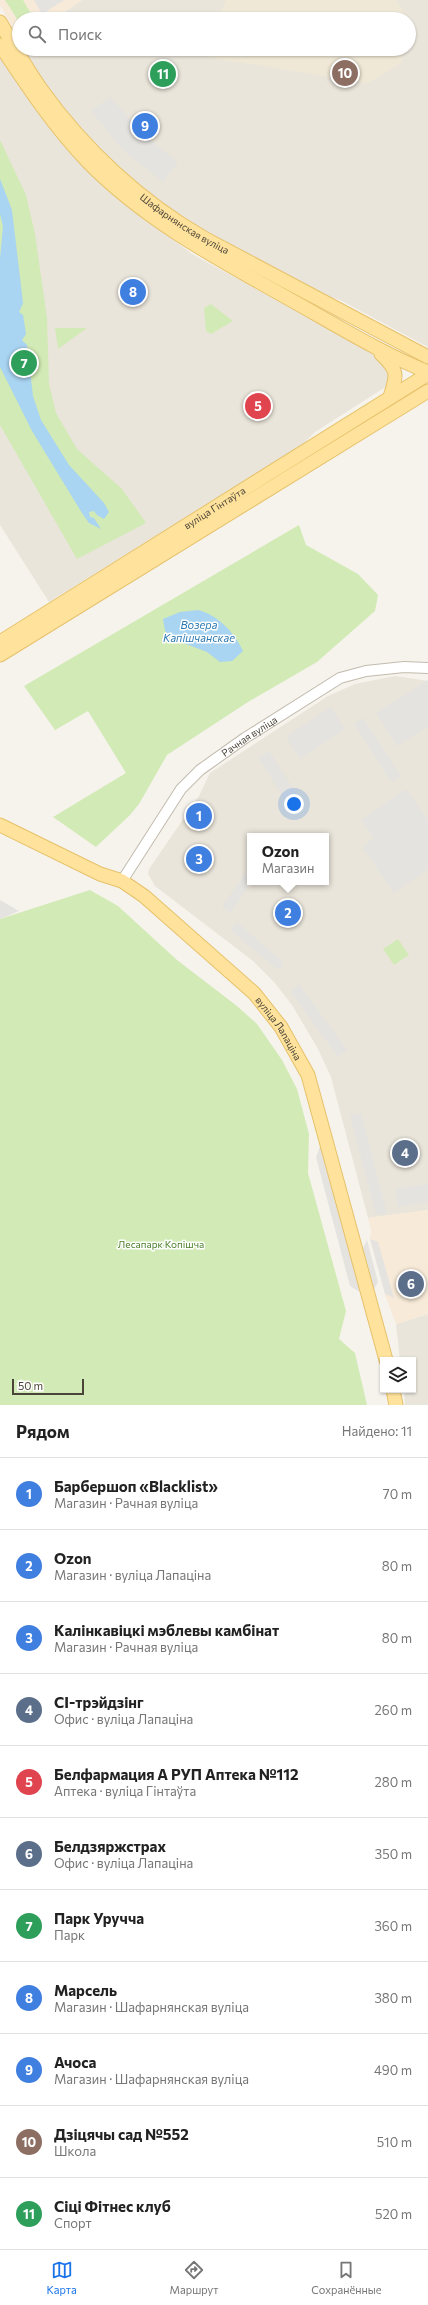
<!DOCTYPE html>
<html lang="ru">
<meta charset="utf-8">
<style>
:root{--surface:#fff;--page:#f2f2f2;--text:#222;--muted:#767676;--line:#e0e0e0;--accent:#1a73e8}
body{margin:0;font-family:Commissioner,sans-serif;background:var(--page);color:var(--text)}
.controls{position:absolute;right:12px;bottom:12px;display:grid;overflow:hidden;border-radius:0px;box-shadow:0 1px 3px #0004}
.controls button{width:36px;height:36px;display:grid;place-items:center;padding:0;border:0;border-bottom:1px solid var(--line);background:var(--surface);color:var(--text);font:20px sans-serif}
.scale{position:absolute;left:12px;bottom:10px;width:72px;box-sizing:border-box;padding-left:4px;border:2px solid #4b4439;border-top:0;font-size:11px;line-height:14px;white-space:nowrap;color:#4b4439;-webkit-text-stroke:3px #fff;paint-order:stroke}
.you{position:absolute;left:294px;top:804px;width:14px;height:14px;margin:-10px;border:3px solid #fff;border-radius:50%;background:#1a73e8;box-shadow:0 0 0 6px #1a73e833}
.badge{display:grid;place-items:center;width:26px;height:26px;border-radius:50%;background:var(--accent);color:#fff;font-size:13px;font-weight:700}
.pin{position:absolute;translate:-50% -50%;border:2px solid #fff;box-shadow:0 1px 4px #0006}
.popup{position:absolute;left:247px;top:833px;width:82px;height:52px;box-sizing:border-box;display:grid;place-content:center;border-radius:0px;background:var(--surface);filter:drop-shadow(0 1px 3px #0005);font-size:13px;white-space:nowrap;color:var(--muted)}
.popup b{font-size:15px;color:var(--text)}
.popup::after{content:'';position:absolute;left:50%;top:100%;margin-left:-8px;border:8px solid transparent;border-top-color:var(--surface)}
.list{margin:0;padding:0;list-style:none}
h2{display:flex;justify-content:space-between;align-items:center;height:52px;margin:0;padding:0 16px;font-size:17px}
h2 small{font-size:13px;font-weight:400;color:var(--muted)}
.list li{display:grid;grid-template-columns:26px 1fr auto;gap:12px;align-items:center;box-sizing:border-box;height:72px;padding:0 16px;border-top:1px solid var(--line)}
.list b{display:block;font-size:15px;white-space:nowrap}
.list p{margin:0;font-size:13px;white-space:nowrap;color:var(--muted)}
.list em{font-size:13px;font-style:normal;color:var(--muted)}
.icon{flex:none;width:22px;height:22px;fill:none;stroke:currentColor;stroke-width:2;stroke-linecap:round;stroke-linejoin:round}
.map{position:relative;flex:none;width:428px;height:1405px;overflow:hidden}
.search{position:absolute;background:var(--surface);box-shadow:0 1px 3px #0004;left:12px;right:12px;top:12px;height:44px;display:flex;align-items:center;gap:10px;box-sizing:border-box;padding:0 14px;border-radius:22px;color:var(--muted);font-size:15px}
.sheet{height:844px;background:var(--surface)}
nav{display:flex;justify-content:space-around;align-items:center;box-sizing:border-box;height:56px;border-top:1px solid var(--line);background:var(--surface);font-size:11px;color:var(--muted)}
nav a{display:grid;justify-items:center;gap:2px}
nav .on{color:var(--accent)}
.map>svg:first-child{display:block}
</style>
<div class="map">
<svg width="428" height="1405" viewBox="0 0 428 1405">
<rect width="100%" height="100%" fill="#f6f3ec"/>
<g fill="#eae5da" fill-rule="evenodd">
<path d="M 82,0 L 428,0 L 428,347 L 340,300 L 312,292 L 212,238 L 164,208 L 93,146 L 53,99 L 23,49 L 409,49 L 409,19 L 54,19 Z"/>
<path d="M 0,56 L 36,110 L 74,156 L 129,206 L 192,254 L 378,356 L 391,367 L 387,386 L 315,432 L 303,444 L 49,602 L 0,525 Z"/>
<path d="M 395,676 L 428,681 L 428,1210 L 368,1218 L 331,1077 L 318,1049 L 292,1005 L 274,982 L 253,961 L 155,886 L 148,874 L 149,869 L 199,796 L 210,773 L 328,696 L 355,684 ZM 250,836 L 326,836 L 326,882 L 250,882 Z"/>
<path d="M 428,1314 L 428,1405 L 405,1405 L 404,1390 L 413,1390 L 413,1360 L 400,1360 L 396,1324 Z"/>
</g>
<g fill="#f7ead8">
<path d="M 0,0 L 82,0 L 54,19 L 19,19 L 19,41 L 0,5 Z"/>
<path d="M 428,1210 L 428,1314 L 396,1324 L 386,1297 L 370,1239 L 371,1230 L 368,1218 Z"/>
</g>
<g fill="#efe8d6">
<path d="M 226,0 L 396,0 L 408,19 L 219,19 Z"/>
<path d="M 210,49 L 404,49 L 401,63 L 368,83 L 207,57 Z"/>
</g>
<g fill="#d2eab5">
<path d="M 5,0 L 23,0 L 30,12 L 29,19 L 19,19 L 19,22 Z"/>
<path d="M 0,140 L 26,195 L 35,234 L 47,318 L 49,384 L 56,413 L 77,449 L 122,489 L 146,523 L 77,559 L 0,425 Z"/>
<path d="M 211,304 L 233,321 L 211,334 L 206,331 L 204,308 Z"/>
<path d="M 55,328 L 87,328 L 58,349 Z"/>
<path d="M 299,525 L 306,545 L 358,574 L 378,595 L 375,611 L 317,662 L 248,702 L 167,755 L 139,804 L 130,815 L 96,847 L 53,817 L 126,773 L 88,711 L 55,730 L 24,686 Z"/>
<path d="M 90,890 L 118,906 L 177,960 L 237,1006 L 257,1024 L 282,1060 L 297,1089 L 309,1134 L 308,1173 L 346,1311 L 339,1339 L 355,1353 L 367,1405 L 0,1405 L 0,919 Z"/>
<path d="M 398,939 L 409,955 L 394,965 L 383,949 Z"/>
</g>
<g fill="#e5e3e0">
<path d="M 34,0 L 64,0 L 42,14 Z"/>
<path d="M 110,97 L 148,139 L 178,162 L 163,182 L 123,150 L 91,111 Z"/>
<path d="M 428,680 L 428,727 L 397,746 L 376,713 Z"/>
<path d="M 331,707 L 345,729 L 300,759 L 286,737 Z"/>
<path d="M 363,718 L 401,776 L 391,782 L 354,724 Z"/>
<path d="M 269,751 L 304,805 L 293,812 L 258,758 Z"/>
<path d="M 406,789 L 428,820 L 428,869 L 394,893 L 362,847 L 374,838 L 361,820 Z"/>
<path d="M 250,866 L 252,882 L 230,913 L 222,907 Z"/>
<path d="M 0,900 L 19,911 L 0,919 Z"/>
<path d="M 237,922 L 284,963 L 278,970 L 230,930 Z"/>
<path d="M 299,984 L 347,1050 L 338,1057 L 290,991 Z"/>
<path d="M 361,1113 L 387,1213 L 376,1215 L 350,1116 Z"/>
<path d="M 321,1144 L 360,1292 L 350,1286 L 316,1157 Z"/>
<path d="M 428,1184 L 428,1202 L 398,1207 L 395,1189 Z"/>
<path d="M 370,1239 L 378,1242 L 394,1298 L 385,1294 Z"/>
<path d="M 367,1240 L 378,1282 L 374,1289 L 363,1248 Z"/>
</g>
<g fill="#a9d4f2">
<path d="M 0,179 L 12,210 L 23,303 L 19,312 L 23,315 L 26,334 L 22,340 L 27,345 L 33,396 L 41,420 L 69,465 L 104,503 L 109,512 L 104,519 L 97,515 L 94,511 L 89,512 L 90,517 L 94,518 L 101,529 L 89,523 L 82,513 L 32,431 L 0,367 L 0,259 L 3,226 L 0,214 Z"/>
<path d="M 198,610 C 218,615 235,633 243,651 L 232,661 L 220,662 L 207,652 L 173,639 L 165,631 L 163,619 L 180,612 Z"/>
</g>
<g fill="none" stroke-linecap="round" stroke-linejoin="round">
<g stroke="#c2bbae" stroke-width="12">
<g id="minor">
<path id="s1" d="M 122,881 L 181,789 L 200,770 L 245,738 L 340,678 L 366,671 L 404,667 L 428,668"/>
</g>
</g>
<g stroke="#e6c16a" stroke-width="15">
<g id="major">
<path id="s2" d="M 0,22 C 13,45 26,68 41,89 C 84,149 141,202 204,238 L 428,357"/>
<path d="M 0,45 C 28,87 55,128 89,163 C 147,222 220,260 291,300 C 336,325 381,353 428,372"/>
<path d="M 381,354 C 399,371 397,375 390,397"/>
<path id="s3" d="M 0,642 L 428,374"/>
<path d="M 0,655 L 428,391"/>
<path id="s4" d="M 0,825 L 100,874 L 122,881 L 144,896 L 254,993 L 281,1027 L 308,1075 L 386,1360"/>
<path d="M 393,1390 L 396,1405"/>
</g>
</g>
<use href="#minor" stroke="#fff" stroke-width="10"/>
<use href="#major" stroke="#ffe39c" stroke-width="13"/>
</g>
<g text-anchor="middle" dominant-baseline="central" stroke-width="3" stroke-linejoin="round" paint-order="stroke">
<g font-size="10" fill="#4b4439" stroke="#fff">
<text stroke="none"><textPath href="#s2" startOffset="277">Шафарнянская вуліца</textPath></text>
<text stroke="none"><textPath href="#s3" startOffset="253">вуліца Гінтаўта</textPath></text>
<text stroke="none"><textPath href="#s1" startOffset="196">Рачная вуліца</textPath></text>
<text stroke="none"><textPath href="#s4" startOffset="351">вуліца Лапаціна</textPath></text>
</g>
<g font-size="10" fill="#4a7f2a" stroke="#fff">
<text x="161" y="1244">Лесапарк Копішча</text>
</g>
<g font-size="11" font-style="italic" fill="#2e7ab2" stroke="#fff">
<text x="199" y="624">Возера<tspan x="199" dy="13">Капішчанскае</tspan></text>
</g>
</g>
</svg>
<div class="controls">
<button><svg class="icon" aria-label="layers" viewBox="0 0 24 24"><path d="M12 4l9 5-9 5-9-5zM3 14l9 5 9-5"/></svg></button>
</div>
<div class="scale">50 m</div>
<div class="you"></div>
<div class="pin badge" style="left:199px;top:816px;background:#3f7fe0">1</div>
<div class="pin badge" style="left:288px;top:913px;background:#3f7fe0">2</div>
<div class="popup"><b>Ozon</b>Магазин</div>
<div class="pin badge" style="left:199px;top:859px;background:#3f7fe0">3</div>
<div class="pin badge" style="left:405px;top:1153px;background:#5c6f8a">4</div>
<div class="pin badge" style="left:258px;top:406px;background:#e0444e">5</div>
<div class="pin badge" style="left:411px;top:1284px;background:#5c6f8a">6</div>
<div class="pin badge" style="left:24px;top:363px;background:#2e9e5b">7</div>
<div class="pin badge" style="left:133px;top:292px;background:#3f7fe0">8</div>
<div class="pin badge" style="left:145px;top:126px;background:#3f7fe0">9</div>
<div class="pin badge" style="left:345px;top:73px;background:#8d6e63">10</div>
<div class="pin badge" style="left:163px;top:74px;background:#2e9e5b">11</div>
<div class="search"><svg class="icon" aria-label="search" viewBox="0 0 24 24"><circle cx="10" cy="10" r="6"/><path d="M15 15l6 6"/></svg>Поиск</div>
</div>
<section class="sheet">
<h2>Рядом<small>Найдено: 11</small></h2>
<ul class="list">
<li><span class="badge" style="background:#3f7fe0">1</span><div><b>Барбершоп «Blacklist»</b><p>Магазин · Рачная вуліца</p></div><em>70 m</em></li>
<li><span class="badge" style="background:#3f7fe0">2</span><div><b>Ozon</b><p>Магазин · вуліца Лапаціна</p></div><em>80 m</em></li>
<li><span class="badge" style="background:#3f7fe0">3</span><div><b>Калінкавіцкі мэблевы камбінат</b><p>Магазин · Рачная вуліца</p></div><em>80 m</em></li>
<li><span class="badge" style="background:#5c6f8a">4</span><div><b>СІ-трэйдзінг</b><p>Офис · вуліца Лапаціна</p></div><em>260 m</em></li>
<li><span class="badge" style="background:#e0444e">5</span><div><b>Белфармация А РУП Аптека №112</b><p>Аптека · вуліца Гінтаўта</p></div><em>280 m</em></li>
<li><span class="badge" style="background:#5c6f8a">6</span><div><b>Белдзяржстрах</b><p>Офис · вуліца Лапаціна</p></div><em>350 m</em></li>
<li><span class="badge" style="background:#2e9e5b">7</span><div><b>Парк Уручча</b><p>Парк</p></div><em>360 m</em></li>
<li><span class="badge" style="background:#3f7fe0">8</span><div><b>Марсель</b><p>Магазин · Шафарнянская вуліца</p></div><em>380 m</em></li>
<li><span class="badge" style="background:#3f7fe0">9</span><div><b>Ачоса</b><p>Магазин · Шафарнянская вуліца</p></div><em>490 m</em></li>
<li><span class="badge" style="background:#8d6e63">10</span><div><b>Дзіцячы сад №552</b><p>Школа</p></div><em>510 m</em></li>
<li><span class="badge" style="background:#2e9e5b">11</span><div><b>Сіці Фітнес клуб</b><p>Спорт</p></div><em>520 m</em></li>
</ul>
</section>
<nav>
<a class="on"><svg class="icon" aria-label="map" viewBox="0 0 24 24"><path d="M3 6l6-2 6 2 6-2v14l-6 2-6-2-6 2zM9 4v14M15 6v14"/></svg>Карта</a>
<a><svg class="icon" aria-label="directions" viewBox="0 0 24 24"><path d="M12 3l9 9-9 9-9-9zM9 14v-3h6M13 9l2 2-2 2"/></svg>Маршрут</a>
<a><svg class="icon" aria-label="saved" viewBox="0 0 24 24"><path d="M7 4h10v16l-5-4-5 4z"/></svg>Сохранённые</a>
</nav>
